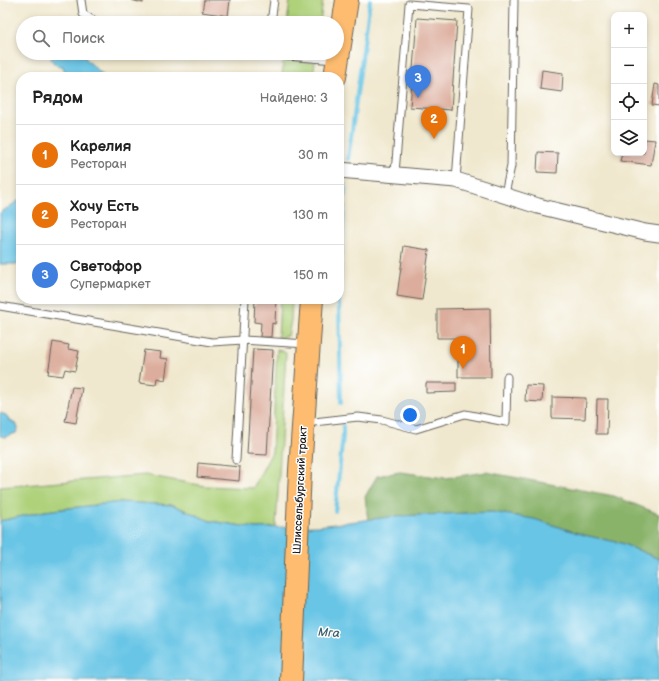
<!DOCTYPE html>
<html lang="ru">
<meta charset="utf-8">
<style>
:root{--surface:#fff;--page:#f2f2f2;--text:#222;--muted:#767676;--line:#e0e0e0;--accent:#1f6fb2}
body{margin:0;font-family:"Balsamiq Sans",sans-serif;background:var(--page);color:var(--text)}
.controls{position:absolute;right:12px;top:12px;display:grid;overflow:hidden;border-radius:8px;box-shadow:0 2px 6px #0003}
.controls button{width:36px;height:36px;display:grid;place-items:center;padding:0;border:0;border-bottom:1px solid var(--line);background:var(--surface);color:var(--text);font:20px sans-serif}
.you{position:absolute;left:410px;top:415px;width:14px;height:14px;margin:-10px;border:3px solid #fff;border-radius:50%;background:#1a73e8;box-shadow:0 0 0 6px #1a73e833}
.badge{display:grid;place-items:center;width:26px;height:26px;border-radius:50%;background:var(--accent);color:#fff;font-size:13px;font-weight:700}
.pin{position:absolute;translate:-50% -33px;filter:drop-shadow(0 1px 2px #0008)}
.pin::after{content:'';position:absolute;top:21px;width:14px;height:12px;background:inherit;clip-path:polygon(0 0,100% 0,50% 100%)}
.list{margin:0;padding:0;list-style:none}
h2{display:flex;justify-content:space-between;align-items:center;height:52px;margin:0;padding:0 16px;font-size:17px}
h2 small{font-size:13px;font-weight:400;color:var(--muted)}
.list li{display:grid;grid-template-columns:26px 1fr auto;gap:12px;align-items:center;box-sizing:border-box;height:60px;padding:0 16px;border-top:1px solid var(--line)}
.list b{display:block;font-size:15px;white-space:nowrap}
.list p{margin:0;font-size:13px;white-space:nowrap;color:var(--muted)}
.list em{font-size:13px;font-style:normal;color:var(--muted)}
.icon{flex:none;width:22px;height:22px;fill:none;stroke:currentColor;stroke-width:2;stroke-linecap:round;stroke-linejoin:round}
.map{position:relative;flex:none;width:659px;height:681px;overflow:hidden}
.search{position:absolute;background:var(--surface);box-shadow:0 2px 6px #0003;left:16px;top:16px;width:328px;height:44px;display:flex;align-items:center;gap:10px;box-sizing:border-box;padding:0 14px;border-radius:22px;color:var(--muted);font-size:15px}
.panel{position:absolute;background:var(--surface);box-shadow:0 2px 6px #0003;left:16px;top:72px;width:328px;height:232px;border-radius:16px}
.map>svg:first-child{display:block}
</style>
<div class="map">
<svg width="659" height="681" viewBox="0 0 659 681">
<rect width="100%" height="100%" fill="#fff"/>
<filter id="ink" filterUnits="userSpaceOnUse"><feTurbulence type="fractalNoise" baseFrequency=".025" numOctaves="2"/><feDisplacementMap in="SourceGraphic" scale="8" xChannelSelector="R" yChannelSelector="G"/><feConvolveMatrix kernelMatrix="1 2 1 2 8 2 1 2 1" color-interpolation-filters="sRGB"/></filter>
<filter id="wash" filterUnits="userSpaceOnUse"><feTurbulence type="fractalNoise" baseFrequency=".012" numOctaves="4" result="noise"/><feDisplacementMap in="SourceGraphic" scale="16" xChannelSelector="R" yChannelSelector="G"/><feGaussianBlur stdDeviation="0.9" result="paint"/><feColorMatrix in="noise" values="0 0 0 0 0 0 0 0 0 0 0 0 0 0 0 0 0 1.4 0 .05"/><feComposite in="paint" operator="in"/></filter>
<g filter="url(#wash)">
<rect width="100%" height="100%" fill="#f0e8ce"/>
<g fill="#aed17a" stroke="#65764b">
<path d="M 290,0 L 323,0 L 320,23 L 287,23 Z"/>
<path d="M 284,53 L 316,53 L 313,77 L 282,77 Z"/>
<path d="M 280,299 L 292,299 L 291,320 L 288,336 L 278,338 Z"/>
<path d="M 277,349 L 286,353 L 276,527 L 256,528 L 210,521 L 173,505 L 121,502 L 45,511 L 0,521 L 0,487 L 145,475 L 205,486 L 253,488 L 272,452 Z"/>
</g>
<path fill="#8ab36a" stroke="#536843" d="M 400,472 L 445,478 L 486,472 L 614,496 L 659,514 L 659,559 L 621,543 L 584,535 L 534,519 L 492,512 L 397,516 L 368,520 L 365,497 L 377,476 Z"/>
<g fill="#67c5e5" stroke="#427080">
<path d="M 52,53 L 83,53 L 86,59 L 105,77 L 73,77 L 70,74 L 64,70 L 63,66 L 57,66 L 51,60 Z"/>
<path d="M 21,199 L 21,264 L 0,264 L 0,213 Z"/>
<path d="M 0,413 L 6,415 L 9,420 L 17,425 L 18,429 L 16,433 L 5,437 L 0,436 Z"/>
<path d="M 121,502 L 173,505 L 210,521 L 256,528 L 318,526 L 397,516 L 492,512 L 534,519 L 584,535 L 621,543 L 659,559 L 659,681 L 0,681 L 0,521 L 45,511 Z"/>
</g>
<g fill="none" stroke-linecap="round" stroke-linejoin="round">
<g stroke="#67c5e5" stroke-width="4">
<path d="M 348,159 L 370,0"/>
<path d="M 339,292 L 345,185"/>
<path d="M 339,299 L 341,403"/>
<path d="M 335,511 L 343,435 L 343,426"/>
</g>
</g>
<g id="blocks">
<g fill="#dcad9c">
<path d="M 131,0 L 143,0 L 143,3 Z"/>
<path d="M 204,0 L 230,0 L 228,16 L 202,12 Z"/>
<path d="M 417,18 L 457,21 L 451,110 L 410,107 Z"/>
<path d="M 542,70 L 563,73 L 562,92 L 540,89 Z"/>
<path d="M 655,84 L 659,85 L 659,106 L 652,105 Z"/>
<path d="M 644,139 L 655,140 L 651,165 L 620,161 L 622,153 L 644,153 Z"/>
<path d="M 538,152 L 558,153 L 557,173 L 537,172 Z"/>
<path d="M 404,246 L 429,250 L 422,300 L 397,296 Z"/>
<path d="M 255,299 L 276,299 L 275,324 L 272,323 L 271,337 L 260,337 L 261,323 L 254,322 Z"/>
<path d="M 490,308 L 491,377 L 458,377 L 458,338 L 437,338 L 437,309 Z"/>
<path d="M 53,342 L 69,345 L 68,349 L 79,351 L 75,371 L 65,369 L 63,376 L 48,374 Z"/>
<path d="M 253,349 L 273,350 L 267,455 L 247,454 Z"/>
<path d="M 144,350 L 161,352 L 160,358 L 168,359 L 165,380 L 157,378 L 156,385 L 139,383 Z"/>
<path d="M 426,383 L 456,383 L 456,392 L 426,393 Z"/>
<path d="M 526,385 L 543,386 L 542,402 L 525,401 Z"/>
<path d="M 72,387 L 82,388 L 76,423 L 65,421 Z"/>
<path d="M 552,397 L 586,398 L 585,419 L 552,418 Z"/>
<path d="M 597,399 L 608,399 L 607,434 L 596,434 Z"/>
<path d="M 198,463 L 240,467 L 239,481 L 197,477 Z"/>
</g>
</g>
</g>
<g filter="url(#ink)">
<use href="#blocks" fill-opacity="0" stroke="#66635a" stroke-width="1"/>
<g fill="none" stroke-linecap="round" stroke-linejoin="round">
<g stroke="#66635a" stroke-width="9">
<g id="service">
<path d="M 81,0 L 83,14 L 98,23"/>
<path d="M 271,23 L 274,0"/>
<path d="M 267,53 L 268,53"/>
<path d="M 287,56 L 335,60"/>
<path d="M 395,173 L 409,4 L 469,9 L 456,180"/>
<path d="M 505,194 L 511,166 L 514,0"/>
<path d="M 0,306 L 212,342 L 243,340 L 307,344"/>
<path d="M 305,423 L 358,417 L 382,420 L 416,429 L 465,414 L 506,422 L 507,377"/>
<path d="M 236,460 L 245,299"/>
</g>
</g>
<g stroke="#66635a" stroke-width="17">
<path id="minor" d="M 339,170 L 456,180 L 538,206 L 645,232 L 659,234"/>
</g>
<g stroke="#66635a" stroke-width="24">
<g id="primary">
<path d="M 335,77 L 347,0"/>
<path d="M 291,681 L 300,470 L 312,299"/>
</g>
</g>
<use href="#service" stroke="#fff" stroke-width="7"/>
<use href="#minor" stroke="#fff" stroke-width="15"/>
<use href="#primary" stroke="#fdbc70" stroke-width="22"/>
</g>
</g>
<g text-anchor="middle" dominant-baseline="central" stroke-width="3" stroke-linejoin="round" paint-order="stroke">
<g font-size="11" fill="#1c1c1c" stroke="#fff">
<text transform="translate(300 490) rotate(-87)">Шлиссельбургский тракт</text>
</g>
<g font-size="12" font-style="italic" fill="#3a606c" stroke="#fff">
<text transform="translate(329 633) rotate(4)">Мга</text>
</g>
</g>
</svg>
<div class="controls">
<button>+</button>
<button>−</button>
<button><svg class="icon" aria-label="locate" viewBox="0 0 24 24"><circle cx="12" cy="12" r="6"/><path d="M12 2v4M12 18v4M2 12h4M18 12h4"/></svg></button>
<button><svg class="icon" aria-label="layers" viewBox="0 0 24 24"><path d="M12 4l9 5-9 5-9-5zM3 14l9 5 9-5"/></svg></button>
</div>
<div class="you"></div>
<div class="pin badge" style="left:463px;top:369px;background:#e8710a">1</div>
<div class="pin badge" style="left:434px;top:139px;background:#e8710a">2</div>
<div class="pin badge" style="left:418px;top:98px;background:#3f7fe0">3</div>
<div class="search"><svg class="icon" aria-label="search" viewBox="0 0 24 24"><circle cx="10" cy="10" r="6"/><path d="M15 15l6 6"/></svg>Поиск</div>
<section class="panel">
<h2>Рядом<small>Найдено: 3</small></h2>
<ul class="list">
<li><span class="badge" style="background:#e8710a">1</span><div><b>Карелия</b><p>Ресторан</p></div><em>30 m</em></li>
<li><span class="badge" style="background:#e8710a">2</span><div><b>Хочу Есть</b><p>Ресторан</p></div><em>130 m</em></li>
<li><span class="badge" style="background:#3f7fe0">3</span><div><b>Светофор</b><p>Супермаркет</p></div><em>150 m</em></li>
</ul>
</section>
</div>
